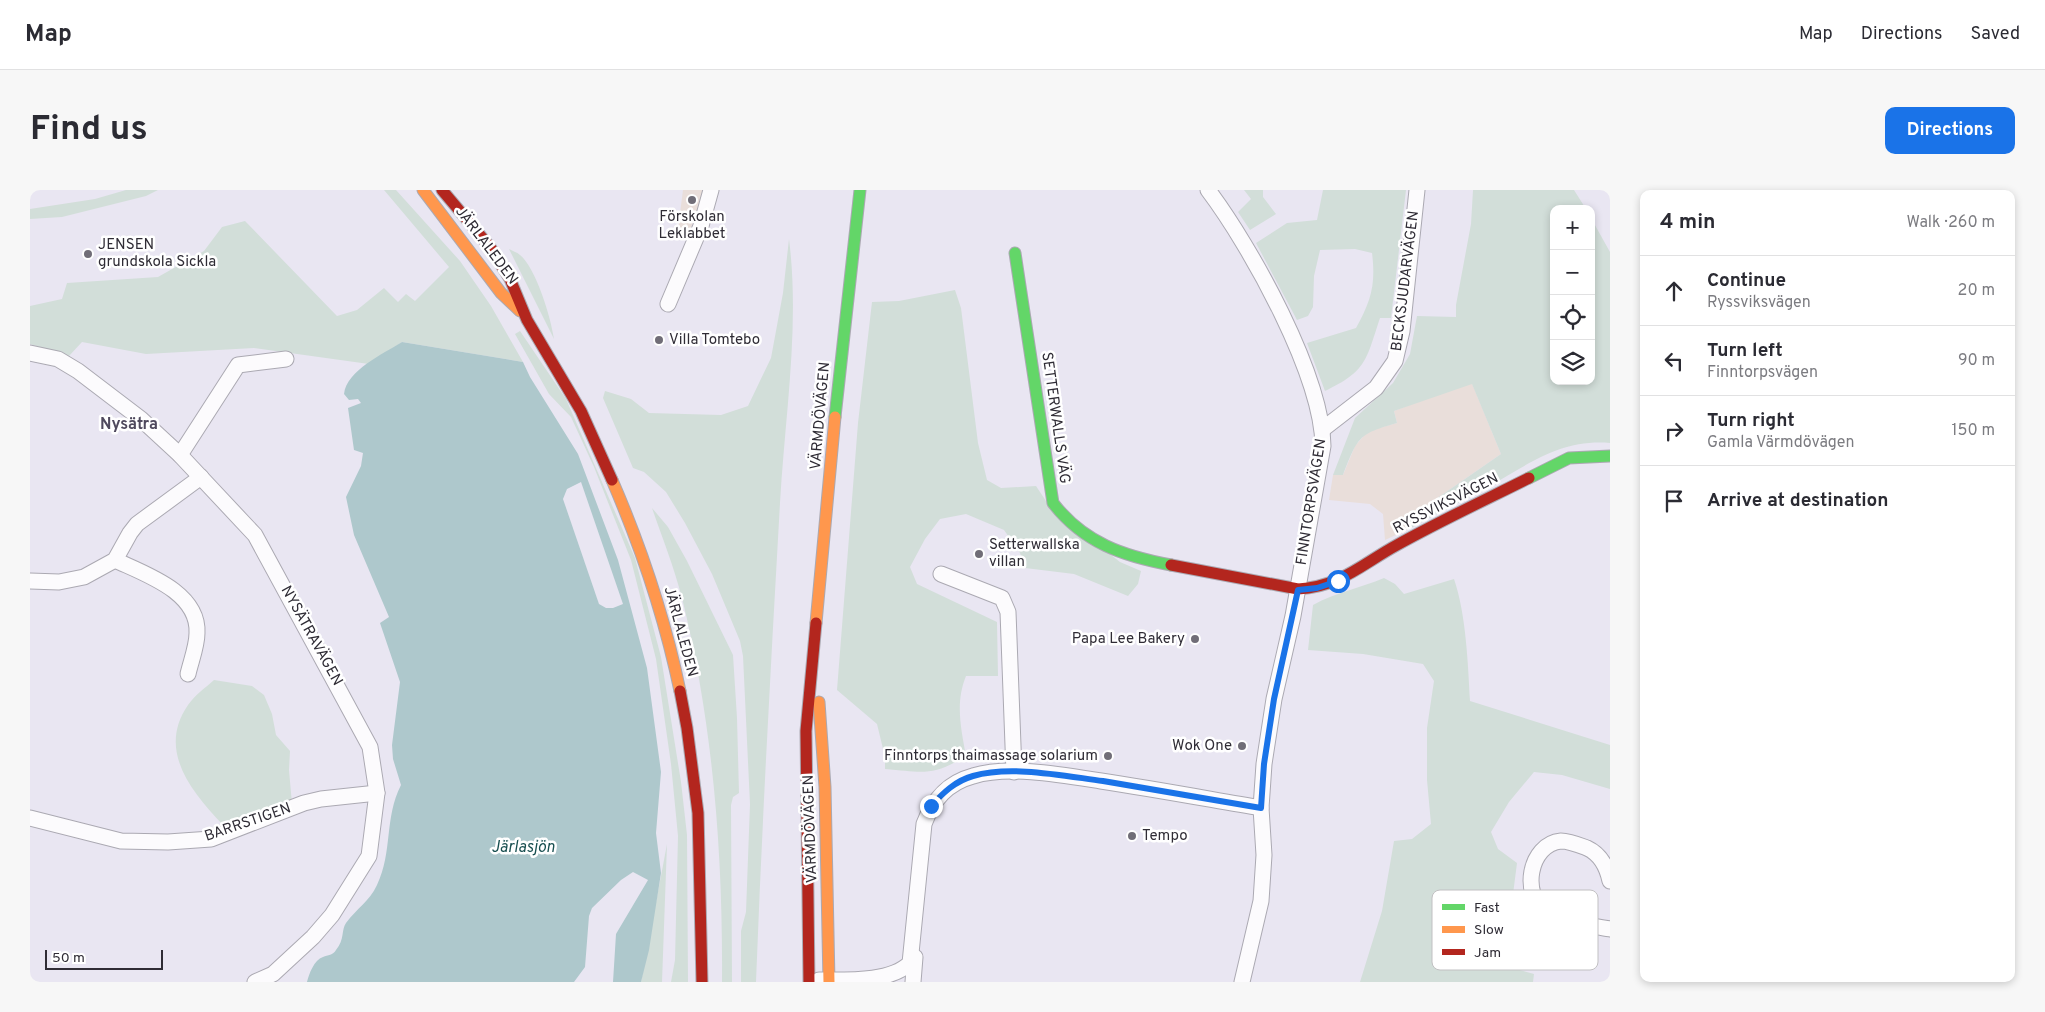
<!DOCTYPE html>
<meta charset="utf-8">
<style>
:root{--surface:#fff;--page:#f7f7f7;--text:#2b2b33;--muted:#7c7c81;--line:#e1e1e2;--accent:#1a73e8}
body{margin:0;font-family:Overpass,sans-serif;background:var(--page);color:var(--text)}
.controls{position:absolute;right:15px;top:15px;display:grid;overflow:hidden;border-radius:10px;box-shadow:0 2px 8px #0003}
.controls button{width:45px;height:45px;display:grid;place-items:center;padding:0;border:0;border-bottom:1px solid var(--line);background:var(--surface);color:var(--text);font:25px sans-serif}
.scale{position:absolute;left:15px;bottom:12px;width:118px;box-sizing:border-box;padding-left:5px;border:2px solid #2f2c35;border-top:0;font-size:14px;line-height:18px;white-space:nowrap;color:#2f2c35;-webkit-text-stroke:4px #fff;paint-order:stroke}
.stop{position:absolute;width:15px;height:15px;margin:-11px;border:4px solid #1a73e8;border-radius:50%;background:#fff}
.stop.end{background:#1a73e8;border-color:#fff;box-shadow:0 1px 5px #0008}
.list{margin:0;padding:0;list-style:none}
h2{display:flex;justify-content:space-between;align-items:center;height:65px;margin:0;padding:0 20px;font-size:21px}
h2 small{font-size:16px;font-weight:400;color:var(--muted)}
.list li{display:grid;grid-template-columns:32px 1fr auto;gap:15px;align-items:center;box-sizing:border-box;height:70px;padding:0 20px;border-top:1px solid var(--line)}
.list b{display:block;font-size:19px;white-space:nowrap}
.list p{margin:0;font-size:16px;white-space:nowrap;color:var(--muted)}
.list em{font-size:16px;font-style:normal;color:var(--muted)}
.icon{flex:none;width:28px;height:28px;fill:none;stroke:currentColor;stroke-width:2;stroke-linecap:round;stroke-linejoin:round}
.map{position:relative;flex:none;width:1580px;height:792px;overflow:hidden;border-radius:10px}
header{display:flex;align-items:center;gap:30px;box-sizing:border-box;height:70px;padding:0 25px;background:var(--surface);border-bottom:1px solid var(--line)}
header strong{font-size:24px}
nav{display:flex;gap:28px;margin-inline-start:auto;font-size:18px}
.intro{display:flex;align-items:center;justify-content:space-between;box-sizing:border-box;height:120px;padding:0 30px}
h1{margin:0;font-size:35px}
.button{padding:12px 22px;border-radius:10px;background:var(--accent);color:#fff;font-size:18px;font-weight:700}
main{display:flex;gap:30px;padding:0 30px}
aside{flex:1;background:var(--surface);border-radius:10px;box-shadow:0 2px 8px #0003}
.map>svg:first-child{display:block}
</style>
<header>
<strong>Map</strong>
<nav><a>Map</a><a>Directions</a><a>Saved</a></nav>
</header>
<div class="intro"><h1>Find us</h1><a class="button">Directions</a></div>
<main>
<div class="map">
<svg width="1580" height="792" viewBox="0 0 1580 792">
<rect width="100%" height="100%" fill="#e9e6f2"/>
<g fill="#e9deda">
<path d="M 653,0 L 675,0 L 661,38 L 648,39 Z"/>
<path d="M 1441,191 L 1471,264 L 1393,318 L 1378,325 L 1381,338 L 1355,350 L 1353,324 L 1340,314 L 1299,310 L 1303,285 L 1313,285 L 1325,256 L 1338,241 L 1367,233 L 1364,221 Z"/>
</g>
<g fill="#d2ded9">
<path d="M 96,0 L 128,0 L 116,6 L 32,27 L 0,29 L 0,19 L 65,9 Z"/>
<path d="M 354,0 L 366,0 L 430,71 L 461,116 L 493,172 L 372,152 L 339,174 L 224,158 L 116,164 L 52,152 L 39,166 L 0,154 L 0,116 L 32,109 L 37,93 L 128,87 L 174,61 L 192,37 L 215,31 L 307,126 L 327,120 L 354,98 L 368,112 L 376,104 L 385,111 L 419,77 Z"/>
<path d="M 1214,0 L 1233,0 L 1233,7 L 1246,24 L 1220,40 L 1208,22 L 1221,9 Z"/>
<path d="M 1293,0 L 1376,0 L 1361,128 L 1350,128 C 1336,170 1337,181 1295,201 L 1277,153 L 1326,138 C 1341,111 1346,94 1342,63 L 1325,59 L 1290,60 L 1284,86 L 1283,117 L 1278,126 L 1267,130 L 1226,53 L 1257,33 L 1287,30 Z"/>
<path d="M 1443,0 L 1544,0 L 1556,19 L 1524,19 L 1524,191 L 1561,191 L 1561,28 L 1580,62 L 1580,253 C 1529,249 1498,275 1456,298 C 1431,312 1406,324 1381,338 L 1378,325 L 1393,318 L 1471,264 L 1442,194 L 1364,221 L 1367,233 C 1328,244 1328,247 1313,285 L 1303,285 L 1325,228 L 1363,193 L 1380,164 L 1387,126 L 1426,127 L 1426,115 L 1441,34 Z"/>
<path d="M 759,49 C 770,136 755,225 750,313 C 741,472 732,632 726,792 L 711,792 L 711,741 L 716,722 L 720,614 L 713,466 L 710,451 L 682,384 L 655,333 L 636,302 L 614,282 L 603,278 L 573,208 L 575,201 L 601,209 L 619,223 L 691,225 L 718,216 L 741,168 L 753,103 Z"/>
<path d="M 479,59 C 482,61 487,62 490,65 C 506,78 521,128 524,149 Z"/>
<path d="M 925,100 L 931,118 L 948,253 L 957,290 L 971,298 L 1006,296 L 1020,317 L 1090,372 L 1111,381 L 1108,394 L 1098,406 L 1044,384 L 995,378 L 990,363 L 974,340 L 936,324 L 910,329 L 895,349 L 880,377 L 887,394 L 967,432 L 968,486 L 936,486 C 925,513 931,538 936,566 C 902,587 893,582 855,579 L 855,567 L 847,534 L 807,500 L 828,233 L 842,112 L 869,111 Z"/>
<path d="M 490,141 L 536,209 L 605,368 L 631,467 L 651,592 L 657,645 L 658,792 L 641,792 L 645,770 L 648,646 L 641,574 L 626,469 L 601,370 L 564,277 L 541,227 L 519,204 L 485,144 Z"/>
<path d="M 622,318 L 638,337 L 657,371 L 703,465 L 707,528 L 709,603 L 703,607 L 701,615 L 702,792 L 692,792 C 693,663 683,534 652,408 C 644,377 632,347 622,318 Z"/>
<path d="M 1354,388 L 1365,394 L 1374,404 L 1424,389 C 1436,424 1438,473 1440,511 L 1580,555 L 1580,599 L 1532,585 L 1504,582 L 1479,612 L 1461,642 L 1468,659 L 1487,673 L 1482,712 L 1464,717 L 1440,713 L 1429,722 L 1420,761 L 1504,784 L 1503,792 L 1330,792 L 1352,721 L 1364,651 L 1382,649 L 1401,634 L 1397,590 L 1397,538 L 1404,491 L 1393,474 L 1333,464 L 1278,460 L 1283,415 C 1306,402 1331,398 1354,388 Z"/>
<path d="M 184,490 L 222,496 L 234,505 L 242,524 L 246,545 L 260,561 L 259,580 L 262,614 L 192,634 C 161,601 127,560 158,515 C 165,505 175,498 184,490 Z"/>
<path d="M 637,654 L 632,792 L 611,792 Z"/>
</g>
<path fill="#aec8cc" d="M 372,152 L 493,172 L 500,187 L 548,264 L 588,370 L 617,478 L 631,582 L 626,643 L 631,683 L 619,760 L 611,792 L 277,792 C 279,784 284,770 293,767 C 298,765 303,765 306,760 C 315,749 311,740 316,733 C 327,718 339,712 347,695 C 363,662 354,628 371,595 L 363,569 L 362,555 L 370,492 L 350,433 L 359,427 L 324,345 L 316,307 L 331,276 L 333,263 L 324,260 L 318,218 L 331,213 L 328,209 L 319,210 L 314,204 C 317,180 353,164 372,152 Z"/>
<g fill="#e9e6f2">
<path d="M 551,292 L 593,414 L 583,418 L 576,418 L 569,414 L 533,309 L 537,299 Z"/>
<path d="M 603,682 L 618,690 L 586,744 L 583,792 L 544,792 L 555,777 L 559,726 L 562,718 L 591,690 Z"/>
</g>
<g fill="none" stroke-linecap="round" stroke-linejoin="round">
<g stroke="#aba9b2" stroke-width="17">
<g id="street">
<path d="M 1178,0 C 1221,57 1292,185 1293,256 L 1263,426 L 1244,509 L 1234,574 L 1231,618 L 1234,665 L 1231,711 L 1212,792"/>
<path d="M 638,114 L 671,36 L 681,0"/>
<path d="M 0,163 L 28,169 L 48,181 L 111,229 L 150,265 L 225,345 L 340,557 L 347,603 L 339,666 L 302,725 L 283,747 L 243,784 L 225,792"/>
<path d="M 1293,239 L 1346,198 L 1365,171 L 1372,141 L 1387,0"/>
<path d="M 150,265 L 208,175 L 256,169"/>
<path d="M 85,370 C 115,384 169,402 167,443 C 167,456 161,471 158,484"/>
<path d="M 911,384 L 972,408 L 978,422 L 984,582"/>
<path d="M 0,391 L 29,392 L 54,387 L 85,370 L 100,343 L 107,334 L 171,287"/>
<path d="M 0,628 L 91,651 L 138,652 L 181,649 L 274,613 L 291,609 L 347,603"/>
<path d="M 1580,691 C 1577,677 1570,664 1557,658 C 1549,655 1539,651 1531,651 C 1499,654 1490,706 1517,722 C 1535,733 1560,735 1580,739"/>
<path d="M 789,790 C 819,790 861,792 880,773 L 894,634 C 903,610 917,593 943,586 C 979,575 1033,585 1071,591 C 1124,599 1178,609 1231,618"/>
<path d="M 883,792 L 885,767"/>
</g>
</g>
<g stroke="#aba9b2" stroke-width="13">
<g id="fast">
<path d="M 985,63 L 1023,313 C 1054,353 1093,366 1141,375"/>
<path d="M 805,227 L 830,0"/>
<path d="M 1499,288 L 1539,268 L 1580,266"/>
</g>
</g>
<g stroke="#aba9b2" stroke-width="13">
<g id="slow">
<path d="M 393,0 L 471,103 L 490,121"/>
<path d="M 582,290 C 611,357 635,429 650,501"/>
<path d="M 786,433 L 805,227"/>
<path d="M 789,512 L 795,597 L 799,792"/>
</g>
</g>
<g stroke="#aba9b2" stroke-width="13">
<g id="jam">
<path d="M 412,0 L 460,57 L 480,89 L 497,130 L 551,221 L 582,290"/>
<path d="M 1141,375 L 1268,399 C 1310,397 1332,374 1367,355 C 1410,331 1455,310 1499,288"/>
<path d="M 650,501 L 657,538 L 668,623 L 672,792"/>
<path d="M 779,792 L 776,541 L 786,433"/>
</g>
</g>
<use href="#street" stroke="#fcfbfd" stroke-width="15"/>
<use href="#fast" stroke="#63d668" stroke-width="11"/>
<use href="#slow" stroke="#ff974d" stroke-width="11"/>
<use href="#jam" stroke="#b3261e" stroke-width="11"/>
</g>
<g fill="none" stroke-linecap="round" stroke-linejoin="round">
<path stroke="#1a73e8" stroke-width="6" d="M 901,616 C 913,603 925,591 943,586 C 981,575 1034,586 1073,591 C 1126,600 1178,609 1231,618 L 1234,574 L 1244,509 L 1268,400 L 1287,398 L 1308,391"/>
</g>
<g fill="#706d77" stroke="#fff" stroke-width="2">
<circle cx="662" cy="10" r="5"/>
<circle cx="58" cy="64" r="5"/>
<circle cx="629" cy="150" r="5"/>
<circle cx="949" cy="364" r="5"/>
<circle cx="1165" cy="449" r="5"/>
<circle cx="1212" cy="556" r="5"/>
<circle cx="1078" cy="566" r="5"/>
<circle cx="1102" cy="646" r="5"/>
</g>
<g text-anchor="middle" dominant-baseline="central" stroke-width="5" stroke-linejoin="round" paint-order="stroke">
<g font-size="15" fill="#2f2c35" stroke="#fff" text-anchor="start">
<text x="662" y="27" text-anchor="middle">Förskolan<tspan x="662" dy="17">Leklabbet</tspan></text>
<text x="68" y="55">JENSEN<tspan x="68" dy="17">grundskola Sickla</tspan></text>
<text x="639" y="150">Villa Tomtebo</text>
<text x="959" y="355">Setterwallska<tspan x="959" dy="17">villan</tspan></text>
<text x="1155" y="449" text-anchor="end">Papa Lee Bakery</text>
<text x="1202" y="556" text-anchor="end">Wok One</text>
<text x="1068" y="566" text-anchor="end">Finntorps thaimassage solarium</text>
<text x="1112" y="646">Tempo</text>
</g>
<g font-size="15" fill="#2f2c35" stroke="#fff">
<text transform="translate(456 56) rotate(53)">JÄRLALEDEN</text>
<text transform="translate(1376 91) rotate(-83)">BECKSJUDARVÄGEN</text>
<text transform="translate(791 226) rotate(-85)">VÄRMDÖVÄGEN</text>
<text transform="translate(1025 228) rotate(82)">SETTERWALLS VÄG</text>
<text transform="translate(1282 312) rotate(-81)">FINNTORPSVÄGEN</text>
<text transform="translate(1416 314) rotate(-27)">RYSSVIKSVÄGEN</text>
<text transform="translate(650 442) rotate(75)">JÄRLALEDEN</text>
<text transform="translate(281 446) rotate(61)">NYSÄTRAVÄGEN</text>
<text transform="translate(218 633) rotate(-19)">BARRSTIGEN</text>
<text transform="translate(781 639) rotate(-92)">VÄRMDÖVÄGEN</text>
</g>
<g font-size="16" font-weight="bold" fill="#4f495d" stroke="#fff">
<text x="99" y="235">Nysätra</text>
</g>
<g font-size="16" font-style="italic" fill="#184f50" stroke="#fff">
<text x="493" y="658">Järlasjön</text>
</g>
</g>
<rect x="1402" y="700" width="166" height="80" rx="8" fill="#fff" stroke="#c1c0c2" stroke-width="1"/>
<rect x="1412" y="714" width="23" height="6" fill="#63d668"/>
<rect x="1412" y="736" width="23" height="7" fill="#ff974d"/>
<rect x="1412" y="759" width="23" height="6" fill="#b3261e"/>
<g font-size="14" fill="#2f2c35">
<text x="1444" y="722">Fast</text>
<text x="1444" y="744">Slow</text>
<text x="1444" y="767">Jam</text>
</g>
</svg>
<div class="controls">
<button>+</button>
<button>−</button>
<button><svg class="icon" aria-label="locate" viewBox="0 0 24 24"><circle cx="12" cy="12" r="6"/><path d="M12 2v4M12 18v4M2 12h4M18 12h4"/></svg></button>
<button><svg class="icon" aria-label="layers" viewBox="0 0 24 24"><path d="M12 4l9 5-9 5-9-5zM3 14l9 5 9-5"/></svg></button>
</div>
<div class="scale">50 m</div>
<div class="stop" style="left:1308px;top:391px"></div>
<div class="stop end" style="left:901px;top:616px"></div>
</div>
<aside>
<h2>4 min<small>Walk · 260 m</small></h2>
<ul class="list">
<li><svg class="icon" aria-label="ahead" viewBox="0 0 24 24"><path d="M12 20V5M6 11l6-6 6 6"/></svg><div><b>Continue</b><p>Ryssviksvägen</p></div><em>20 m</em></li>
<li><svg class="icon" aria-label="left" viewBox="0 0 24 24"><path d="M17 20v-9H6M10 6l-5 5 5 5"/></svg><div><b>Turn left</b><p>Finntorpsvägen</p></div><em>90 m</em></li>
<li><svg class="icon" aria-label="right" viewBox="0 0 24 24"><path d="M7 20v-9h11M14 6l5 5-5 5"/></svg><div><b>Turn right</b><p>Gamla Värmdövägen</p></div><em>150 m</em></li>
<li><svg class="icon" aria-label="arrive" viewBox="0 0 24 24"><path d="M6 21V4h12l-3 4 3 4H6"/></svg><div><b>Arrive at destination</b></div></li>
</ul>
</aside>
</main>
